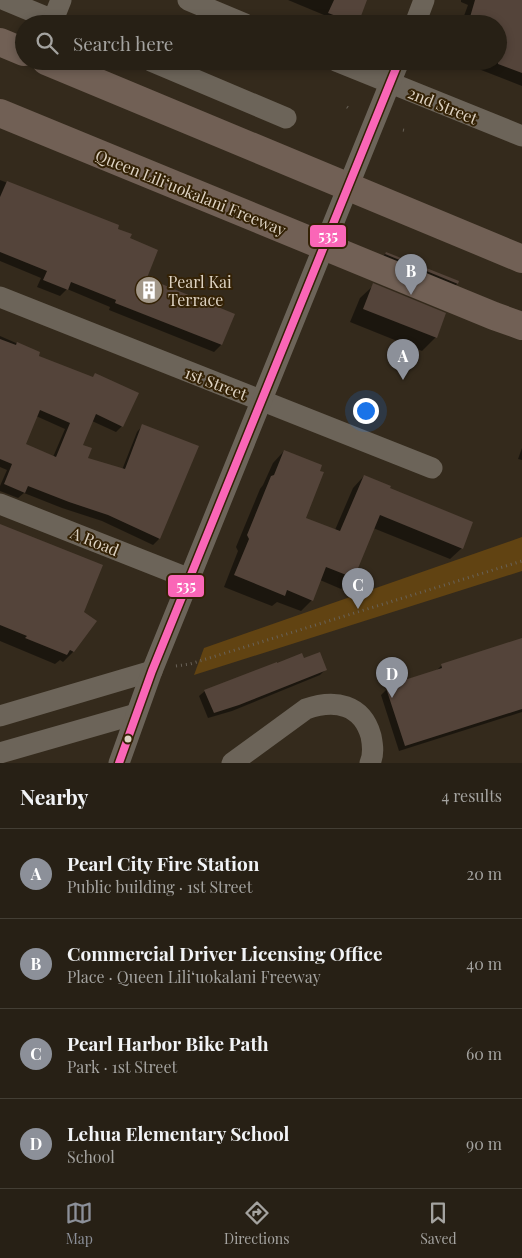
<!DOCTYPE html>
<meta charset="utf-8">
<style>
:root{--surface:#272015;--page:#332d22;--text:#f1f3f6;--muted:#a4a3a0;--line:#433e34;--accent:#8c9099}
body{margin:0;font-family:"Playfair Display",serif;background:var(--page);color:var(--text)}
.you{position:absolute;left:365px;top:410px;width:18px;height:18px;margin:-12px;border:4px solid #fff;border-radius:50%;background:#1a73e8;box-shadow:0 0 0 8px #1a73e833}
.badge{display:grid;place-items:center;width:32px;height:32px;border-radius:50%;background:var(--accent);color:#fff;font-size:16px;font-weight:700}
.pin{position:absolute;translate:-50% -41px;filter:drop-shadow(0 1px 2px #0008)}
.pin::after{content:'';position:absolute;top:26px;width:18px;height:15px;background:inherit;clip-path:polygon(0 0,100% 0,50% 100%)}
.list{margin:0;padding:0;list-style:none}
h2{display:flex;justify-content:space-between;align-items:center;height:65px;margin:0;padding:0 20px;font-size:21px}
h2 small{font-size:16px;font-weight:400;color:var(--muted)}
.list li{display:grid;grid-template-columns:32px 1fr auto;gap:15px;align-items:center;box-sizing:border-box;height:90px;padding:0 20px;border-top:1px solid var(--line)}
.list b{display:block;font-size:19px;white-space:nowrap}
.list p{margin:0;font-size:16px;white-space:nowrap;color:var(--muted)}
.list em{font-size:16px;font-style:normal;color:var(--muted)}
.icon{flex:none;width:28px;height:28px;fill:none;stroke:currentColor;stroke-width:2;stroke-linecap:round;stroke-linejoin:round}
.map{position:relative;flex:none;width:522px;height:763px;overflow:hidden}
.search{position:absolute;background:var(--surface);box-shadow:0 2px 8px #0003;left:15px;right:15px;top:15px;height:55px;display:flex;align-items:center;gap:12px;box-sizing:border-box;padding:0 18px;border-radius:28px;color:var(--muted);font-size:19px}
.sheet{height:425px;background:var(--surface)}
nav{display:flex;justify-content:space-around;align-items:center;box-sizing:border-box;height:70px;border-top:1px solid var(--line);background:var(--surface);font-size:14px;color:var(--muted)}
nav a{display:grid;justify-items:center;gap:2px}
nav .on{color:var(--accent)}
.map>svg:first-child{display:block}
</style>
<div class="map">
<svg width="522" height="763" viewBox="0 0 522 763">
<rect width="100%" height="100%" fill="#342a1c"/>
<path fill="#614312" d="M 522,537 L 522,571 L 194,675 L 204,648 Z"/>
<g fill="#0007" fill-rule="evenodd">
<path d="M 288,0 L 366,0 L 356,24 L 326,24 L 321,22 L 324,15 Z"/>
<path d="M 461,0 L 522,0 L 522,86 L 458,61 L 498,61 L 498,24 L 461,24 L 468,5 L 461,2 Z"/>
<path d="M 0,180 L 118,226 L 116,229 L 128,239 L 145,279 L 233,314 L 221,345 L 214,352 L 109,310 L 110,307 L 67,289 L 60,296 L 37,287 L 41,278 L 0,261 Z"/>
<path d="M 386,253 L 458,282 L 457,284 L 443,297 L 373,267 Z"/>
<path d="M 374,285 L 436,337 L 422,351 L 350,322 L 360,298 Z"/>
<path d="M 0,336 L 39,353 L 37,357 L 122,426 L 116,432 L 92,421 L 81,446 L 86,458 L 122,470 L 137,432 L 143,425 L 159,539 L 153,545 L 102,521 L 62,508 L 24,493 L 18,498 L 0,491 L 0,486 L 7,470 L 0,467 ZM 36,416 L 65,429 L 53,457 L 24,445 Z"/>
<path d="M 522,448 L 522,460 L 518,459 Z"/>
<path d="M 284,451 L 304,518 L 335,530 L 353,488 L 364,476 L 389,489 L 462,548 L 450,559 L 373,528 L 353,578 L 341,589 L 320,580 L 312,600 L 301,611 L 277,602 L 272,606 L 224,587 L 238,551 L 236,547 L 260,489 L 263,485 L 273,463 Z"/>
<path d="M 0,527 L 83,612 L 73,652 L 63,662 L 60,660 L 55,664 L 0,641 Z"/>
<path d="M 522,640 L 522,712 L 399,751 L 381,695 L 387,689 L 396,684 L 436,671 L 442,665 Z"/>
<path d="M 303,660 L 325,670 L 320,675 L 232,711 L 208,718 L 199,696 L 205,691 L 276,665 Z"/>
</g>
<g fill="#54443a" fill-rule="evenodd">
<path d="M 334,0 L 367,0 L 358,24 L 328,13 Z"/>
<path d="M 475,0 L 522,0 L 522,73 L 498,64 L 498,24 L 468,24 Z"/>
<path d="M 7,181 L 119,225 L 118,229 L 132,234 L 130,238 L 158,250 L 147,278 L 235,314 L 222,345 L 115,303 L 116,300 L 71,282 L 68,290 L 43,280 L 47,271 L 0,252 L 0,197 Z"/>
<path d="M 386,252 L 459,281 L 458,284 L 385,254 Z"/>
<path d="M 373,283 L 446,313 L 437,338 L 363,309 Z"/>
<path d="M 0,339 L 16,345 L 17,342 L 40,352 L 39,356 L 93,377 L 95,373 L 139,393 L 123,427 L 96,414 L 83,445 L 92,448 L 88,458 L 125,469 L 142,424 L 199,446 L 160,539 L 108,515 L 69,502 L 28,486 L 25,493 L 4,484 L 12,464 L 0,459 ZM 40,410 L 70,423 L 56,457 L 26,444 Z"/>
<path d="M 284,450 L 322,465 L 320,471 L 324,472 L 306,518 L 340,531 L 364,475 L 391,486 L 390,488 L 473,522 L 463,549 L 380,515 L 354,578 L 326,567 L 313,601 L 287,590 L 285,596 L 234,575 L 249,539 L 247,535 L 271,476 L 274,475 Z"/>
<path d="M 0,524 L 103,565 L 84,612 L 97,621 L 74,652 L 70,650 L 67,655 L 25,638 L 27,636 L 0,625 Z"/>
<path d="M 522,638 L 522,709 L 405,746 L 386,688 L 395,685 L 395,683 L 442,668 L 441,664 Z"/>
<path d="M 320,652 L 327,670 L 239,705 L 214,713 L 204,690 L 277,662 L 277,663 L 302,653 L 304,658 Z"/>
</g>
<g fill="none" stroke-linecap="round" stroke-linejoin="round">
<g stroke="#696258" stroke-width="3" stroke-dasharray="1 4" stroke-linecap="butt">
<path d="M 347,107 L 350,109"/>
<path d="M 403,130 L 407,131"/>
<path d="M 176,666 L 190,664 L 522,561"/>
</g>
<g stroke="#6c6459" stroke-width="21">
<path d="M 5,0 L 53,20"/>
<path d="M 61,0 L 53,20 L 61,24"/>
<path d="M 188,0 L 245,24"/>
<path d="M 415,24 L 424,0"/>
<path d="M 151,61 L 286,118"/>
<path d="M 336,61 L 522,136"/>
<path d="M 0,297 L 432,468"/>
<path d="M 0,504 L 190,579"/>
<path d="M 0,716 L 152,671"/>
<path d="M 0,753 L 136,714"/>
<path d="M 119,763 L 152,671 L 399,61"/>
<path d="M 232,763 L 306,709 C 335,699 362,704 371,736 C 373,746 374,754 370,763"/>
</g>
<g stroke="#716055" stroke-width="28">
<path d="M 0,42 L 24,52"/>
<path d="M 46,61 L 522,259"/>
<path d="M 0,113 L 494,316 L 522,326"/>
</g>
<g stroke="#342206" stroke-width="11">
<path id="bus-1" d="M 119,763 L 152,671 L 399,61"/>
</g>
<use href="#bus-1" stroke="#fa66b7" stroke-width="8"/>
</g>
<defs>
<g id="building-disc" transform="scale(1.4375)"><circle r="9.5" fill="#a29788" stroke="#342206"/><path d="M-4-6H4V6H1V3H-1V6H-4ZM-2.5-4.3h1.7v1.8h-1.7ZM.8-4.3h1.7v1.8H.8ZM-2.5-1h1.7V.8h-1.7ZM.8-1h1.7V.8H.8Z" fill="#fff"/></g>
</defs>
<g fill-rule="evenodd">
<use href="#building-disc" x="149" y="290"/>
</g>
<circle fill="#ddd2c2" stroke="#342206" stroke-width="2" cx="128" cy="739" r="4.5"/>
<g text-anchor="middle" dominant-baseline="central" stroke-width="4" stroke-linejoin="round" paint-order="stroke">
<g font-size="16" fill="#ddd2c2" stroke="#342206">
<text transform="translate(443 105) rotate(22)">2nd Street</text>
<text transform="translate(191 192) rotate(22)">Queen Liliʻuokalani Freeway</text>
<text transform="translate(216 383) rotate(21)">1st Street</text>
<text transform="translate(95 541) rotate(22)">A Road</text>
</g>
<g font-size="16" fill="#ddd2c2" stroke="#342206" text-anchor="start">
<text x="168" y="281">Pearl Kai<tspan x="168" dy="18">Terrace</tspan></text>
</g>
</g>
<g stroke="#342206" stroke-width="2">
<rect x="309" y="224" width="38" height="24" rx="5" fill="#fa66b7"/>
<rect x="167" y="574" width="38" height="24" rx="5" fill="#fa66b7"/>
</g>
<g font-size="14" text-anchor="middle" font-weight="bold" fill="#fff">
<text x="328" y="241">535</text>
<text x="186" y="591">535</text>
</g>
</svg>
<div class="you"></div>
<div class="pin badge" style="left:403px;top:380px">A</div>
<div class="pin badge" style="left:411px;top:295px">B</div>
<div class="pin badge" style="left:358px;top:609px">C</div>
<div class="pin badge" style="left:392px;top:698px">D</div>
<div class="search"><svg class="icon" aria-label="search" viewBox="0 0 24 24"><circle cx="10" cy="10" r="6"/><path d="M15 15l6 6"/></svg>Search here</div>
</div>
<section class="sheet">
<h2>Nearby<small>4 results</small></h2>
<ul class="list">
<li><span class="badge">A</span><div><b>Pearl City Fire Station</b><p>Public building · 1st Street</p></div><em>20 m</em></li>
<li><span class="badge">B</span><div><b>Commercial Driver Licensing Office</b><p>Place · Queen Liliʻuokalani Freeway</p></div><em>40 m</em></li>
<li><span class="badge">C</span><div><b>Pearl Harbor Bike Path</b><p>Park · 1st Street</p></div><em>60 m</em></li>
<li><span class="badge">D</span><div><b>Lehua Elementary School</b><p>School</p></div><em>90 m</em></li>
</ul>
</section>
<nav>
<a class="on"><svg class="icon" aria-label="map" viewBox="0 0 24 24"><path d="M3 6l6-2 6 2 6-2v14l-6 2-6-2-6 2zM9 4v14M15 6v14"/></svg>Map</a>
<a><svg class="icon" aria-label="directions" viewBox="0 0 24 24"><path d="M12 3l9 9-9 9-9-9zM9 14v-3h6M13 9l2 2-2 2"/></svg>Directions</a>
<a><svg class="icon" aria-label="saved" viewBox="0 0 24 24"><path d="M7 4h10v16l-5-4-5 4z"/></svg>Saved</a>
</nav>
